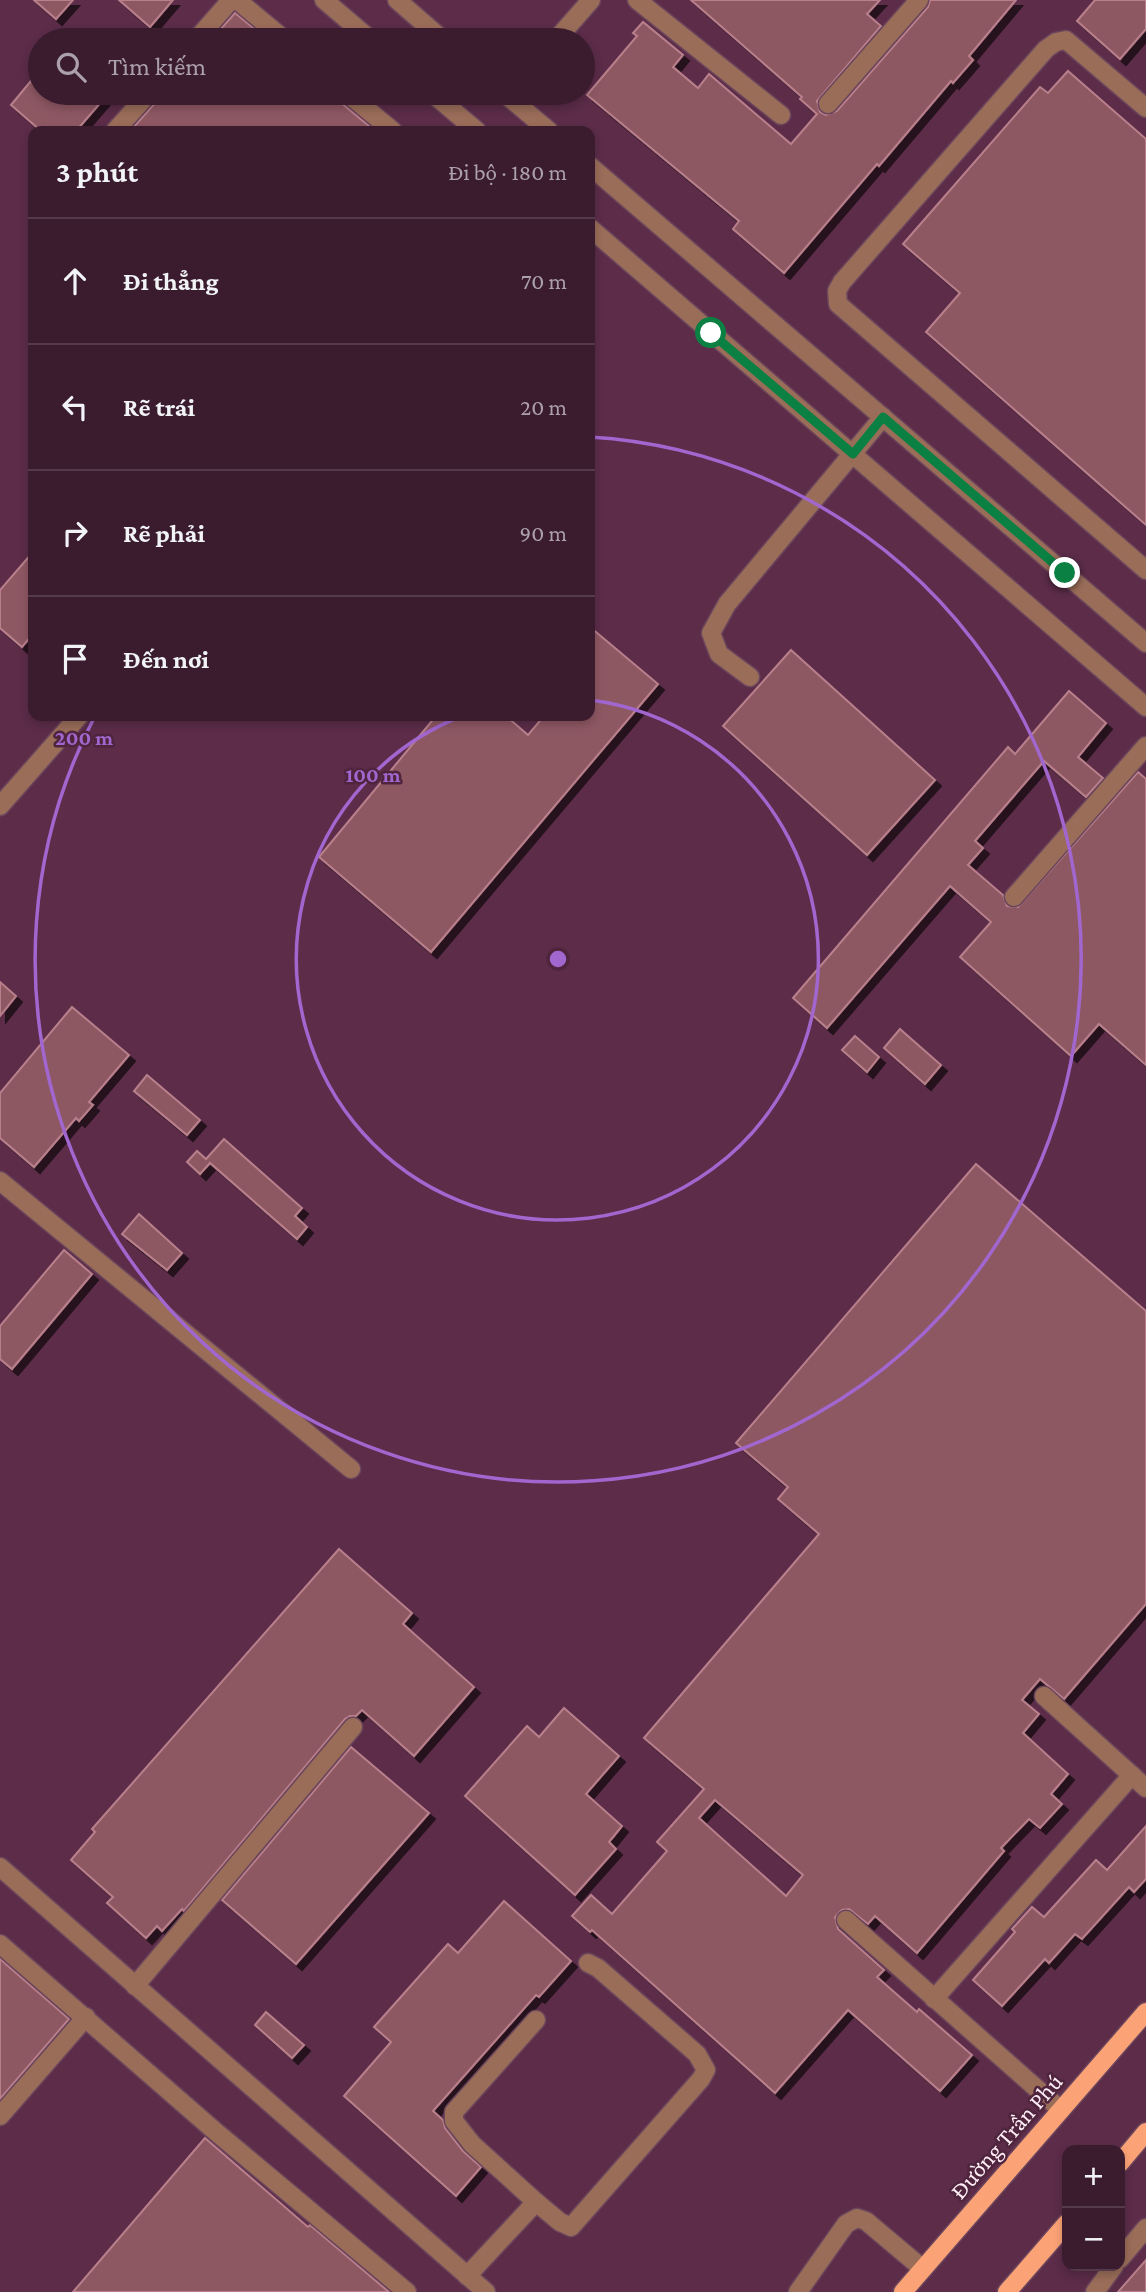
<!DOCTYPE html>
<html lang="vi">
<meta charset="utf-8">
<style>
:root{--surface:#3b1c2e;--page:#46293a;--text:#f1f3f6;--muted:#aca1aa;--line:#543a4a}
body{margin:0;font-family:"Crimson Pro",serif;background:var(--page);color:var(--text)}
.controls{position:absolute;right:21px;bottom:21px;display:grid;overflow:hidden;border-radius:14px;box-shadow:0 4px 10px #0003}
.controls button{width:63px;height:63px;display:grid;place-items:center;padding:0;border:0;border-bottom:2px solid var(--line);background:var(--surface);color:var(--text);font:35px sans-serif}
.stop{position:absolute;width:21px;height:21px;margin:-16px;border:5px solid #0b8043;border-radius:50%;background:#fff}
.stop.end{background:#0b8043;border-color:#fff;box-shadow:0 2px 7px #0008}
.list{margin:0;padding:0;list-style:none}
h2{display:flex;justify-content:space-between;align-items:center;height:91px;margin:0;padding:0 28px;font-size:30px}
h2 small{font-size:23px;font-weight:400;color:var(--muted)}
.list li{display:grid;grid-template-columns:46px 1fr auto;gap:21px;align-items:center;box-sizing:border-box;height:126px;padding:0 28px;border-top:2px solid var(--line)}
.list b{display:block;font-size:26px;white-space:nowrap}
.list em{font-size:23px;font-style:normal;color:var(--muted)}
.icon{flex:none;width:38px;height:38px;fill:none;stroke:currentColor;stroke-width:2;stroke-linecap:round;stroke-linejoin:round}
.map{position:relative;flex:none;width:1146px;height:2292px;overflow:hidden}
.search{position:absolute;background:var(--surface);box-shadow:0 4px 10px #0003;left:28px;top:28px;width:567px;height:77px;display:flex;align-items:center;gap:18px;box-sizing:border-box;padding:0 24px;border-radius:38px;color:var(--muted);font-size:26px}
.panel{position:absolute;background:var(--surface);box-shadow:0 4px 10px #0003;left:28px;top:126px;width:567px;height:595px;border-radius:14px}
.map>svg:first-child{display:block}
</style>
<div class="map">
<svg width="1146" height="2292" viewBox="0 0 1146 2292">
<defs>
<filter id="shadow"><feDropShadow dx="6" dy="6" stdDeviation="0" flood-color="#0009"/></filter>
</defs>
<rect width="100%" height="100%" fill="#4f253e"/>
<path fill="#5c2c49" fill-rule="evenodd" d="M 0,0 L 1146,0 L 1146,2292 L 0,2292 ZM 40,40 L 583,40 L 583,93 L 40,93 ZM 33,131 L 590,131 L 590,716 L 33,716 ZM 1067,2150 L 1120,2150 L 1120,2266 L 1067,2266 Z"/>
<g fill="#8e5964" stroke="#b9808c" stroke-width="2" fill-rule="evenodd" filter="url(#shadow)">
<path d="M 34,0 L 73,0 L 56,19 Z"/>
<path d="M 119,0 L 173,0 L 150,27 Z"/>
<path d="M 691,0 L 880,0 L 867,14 L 881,26 L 817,101 L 820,112 L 826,115 L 837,111 L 928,7 L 930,0 L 1016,0 L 969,56 L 973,60 L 953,83 L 951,81 L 879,166 L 877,164 L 784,273 L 733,229 L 739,221 L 587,95 L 637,36 L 633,33 L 643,22 L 683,55 L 673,67 L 698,88 L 709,74 L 791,144 L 817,114 L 800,99 L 802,97 Z"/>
<path d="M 1095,0 L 1146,0 L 1146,29 L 1120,59 L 1077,21 Z"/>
<path d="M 235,13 L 268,40 L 211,40 Z"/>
<path d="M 40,70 L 40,93 L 109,93 L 76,131 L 41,131 L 11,105 Z"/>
<path d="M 1068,71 L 1146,139 L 1146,525 L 926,332 L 960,293 L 903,244 L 1040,87 L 1048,93 Z"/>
<path d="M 160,93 L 336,93 L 340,102 L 375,131 L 130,131 L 157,101 Z"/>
<path d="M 33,552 L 33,634 L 22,647 L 0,628 L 0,590 Z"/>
<path d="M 590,627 L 658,684 L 431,952 L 319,857 L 436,716 L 506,716 L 528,735 L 544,716 L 590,716 Z"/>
<path d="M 791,650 L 935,780 L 867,855 L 723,726 Z"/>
<path d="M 1069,691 L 1106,723 L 1078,757 L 1103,778 L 1086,797 L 1044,761 L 975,841 L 983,848 L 968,865 L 1003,895 L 1007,906 L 1018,907 L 1138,772 L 1146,779 L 1146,1065 L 1099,1024 L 1071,1056 L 960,957 L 991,922 L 950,886 L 827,1028 L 793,998 L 1008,747 L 1015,754 Z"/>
<path d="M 0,982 L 16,996 L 0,1016 Z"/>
<path d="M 72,1007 L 129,1055 L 89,1102 L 93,1105 L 79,1121 L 76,1118 L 34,1167 L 0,1138 L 0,1093 Z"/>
<path d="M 900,1029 L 941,1065 L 925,1084 L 884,1048 Z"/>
<path d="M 855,1036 L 879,1057 L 867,1072 L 842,1050 Z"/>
<path d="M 147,1075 L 200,1120 L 187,1135 L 134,1091 Z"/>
<path d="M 224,1139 L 302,1208 L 295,1216 L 307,1227 L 297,1239 L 210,1163 L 200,1174 L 187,1162 L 197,1151 L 206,1159 Z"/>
<path d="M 976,1164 L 1146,1311 L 1146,1604 L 1064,1699 L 1040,1679 L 1022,1700 L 1039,1714 L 1023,1733 L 1068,1774 L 1051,1794 L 1062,1804 L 1040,1828 L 1029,1819 L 1001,1848 L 1004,1851 L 917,1953 L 875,1916 L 868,1924 L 849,1909 L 842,1910 L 835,1917 L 838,1929 L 884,1970 L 877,1977 L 917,2012 L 919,2009 L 972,2055 L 940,2091 L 848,2010 L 775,2093 L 592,1930 L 590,1932 L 572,1916 L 591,1895 L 612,1914 L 667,1851 L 657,1842 L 704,1789 L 644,1738 L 819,1534 L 778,1499 L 788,1487 L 736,1443 ZM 715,1800 L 803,1875 L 786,1896 L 699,1818 Z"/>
<path d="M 139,1214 L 182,1253 L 167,1270 L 122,1234 Z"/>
<path d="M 64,1250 L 92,1274 L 12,1369 L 0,1359 L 0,1326 Z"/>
<path d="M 339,1549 L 412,1613 L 403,1624 L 474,1687 L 414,1756 L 362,1710 L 356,1716 L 350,1716 L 345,1719 L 184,1911 L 182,1909 L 162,1931 L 157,1926 L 146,1938 L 107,1903 L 113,1897 L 71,1860 L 95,1832 L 92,1829 Z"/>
<path d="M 564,1708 L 619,1756 L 586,1794 L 622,1826 L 609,1842 L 616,1849 L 575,1895 L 465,1796 L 527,1726 L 539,1737 Z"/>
<path d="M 351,1747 L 429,1813 L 296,1964 L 222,1900 Z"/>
<path d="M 1146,1826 L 1146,1879 L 1134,1892 L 1129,1887 L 1082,1939 L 1075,1934 L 1049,1963 L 1045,1959 L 1002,2006 L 973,1980 L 1015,1932 L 1012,1929 L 1032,1907 L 1044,1917 L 1096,1860 L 1107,1870 Z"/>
<path d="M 504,1901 L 571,1961 L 539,1997 L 536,1995 L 433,2111 L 443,2120 L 445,2128 L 463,2151 L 481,2167 L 456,2196 L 344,2096 L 391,2042 L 374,2027 L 448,1944 L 458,1953 Z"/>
<path d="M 0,1959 L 69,2019 L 0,2099 Z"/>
<path d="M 266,2012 L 304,2045 L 292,2058 L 255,2025 Z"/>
<path d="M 205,2138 L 308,2227 L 310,2225 L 389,2292 L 73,2292 Z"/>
<path d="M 1146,2260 L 1146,2292 L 1118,2292 Z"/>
</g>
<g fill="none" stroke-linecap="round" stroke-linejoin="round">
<g stroke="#6b455b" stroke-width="21">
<g id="minor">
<path d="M 237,0 L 285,40"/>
<path d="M 324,0 L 371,40"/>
<path d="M 397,0 L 443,40"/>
<path d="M 637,0 L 781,115"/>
<path d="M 196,40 L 231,0"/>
<path d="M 556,40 L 591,0"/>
<path d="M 347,93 L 393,131"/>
<path d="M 432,93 L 477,131"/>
<path d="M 504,93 L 549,131"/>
<path d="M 828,104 L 919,0"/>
<path d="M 1146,108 L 1066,40 L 1056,42 L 1046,49 L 842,282 L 837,291 L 838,304 L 1146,570"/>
<path d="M 115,131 L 149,93"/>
<path d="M 590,166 L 1146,643"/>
<path d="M 590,228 L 1146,707"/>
<path d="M 750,677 L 719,654 L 711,633 L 727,604 L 883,417"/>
<path d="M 0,806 L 79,716"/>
<path d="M 1014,897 L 1146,746"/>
<path d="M 0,1181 L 351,1469"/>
<path d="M 1044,1696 L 1146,1788"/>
<path d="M 0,1867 L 486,2292"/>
<path d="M 846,1920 L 1061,2110"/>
<path d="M 0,1944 L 216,2132 L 407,2292"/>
<path d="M 135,1986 L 353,1727"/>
<path d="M 934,1999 L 1132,1775"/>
<path d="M 0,2116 L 86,2017"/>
<path d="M 536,2202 L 472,2144 L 454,2121 L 454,2112 L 536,2020"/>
<path d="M 1120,2259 L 1146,2228"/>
<path d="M 467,2276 L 536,2202 L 560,2222 L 571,2227 L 701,2079 L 706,2070 L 697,2054 L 598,1968 L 588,1963"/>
<path d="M 798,2292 L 846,2224 L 857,2218 L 866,2221 L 923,2269"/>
<path d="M 1095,2292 L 1114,2266"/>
</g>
</g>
<g stroke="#6b455b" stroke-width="21">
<g id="major">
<path d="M 1120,2163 L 1146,2132"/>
<path d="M 903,2292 L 1146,2012"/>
<path d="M 1007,2292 L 1067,2223"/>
</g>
</g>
<use href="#minor" stroke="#9a6d59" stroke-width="18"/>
<use href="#major" stroke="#fca277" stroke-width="18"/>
</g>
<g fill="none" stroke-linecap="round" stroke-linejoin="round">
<path stroke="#0b8043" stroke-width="9" d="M 711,333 L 853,454 L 883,417 L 1065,573"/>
</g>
<g fill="none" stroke="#a266cf" stroke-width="3.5">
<path d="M590 700A261 261 0 1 1 462 716"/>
<path d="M590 437A523 523 0 1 1 94 718"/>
</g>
<g text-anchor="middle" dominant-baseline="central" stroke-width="5" stroke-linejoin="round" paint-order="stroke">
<g font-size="24" fill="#feedf5" stroke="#4f253e">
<text transform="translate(1006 2136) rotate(-49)">Đường Trần Phú</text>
</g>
</g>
<circle cx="558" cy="959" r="10" fill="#a266cf" stroke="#4f253e" stroke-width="3.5"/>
<g font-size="21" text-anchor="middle" font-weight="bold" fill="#a266cf" stroke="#4f253e" stroke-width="5" stroke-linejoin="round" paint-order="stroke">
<text x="84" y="745">200 m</text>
<text x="373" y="782">100 m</text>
</g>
</svg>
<div class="controls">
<button>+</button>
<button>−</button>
</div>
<div class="stop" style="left:711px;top:333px"></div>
<div class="stop end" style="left:1065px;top:573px"></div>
<div class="search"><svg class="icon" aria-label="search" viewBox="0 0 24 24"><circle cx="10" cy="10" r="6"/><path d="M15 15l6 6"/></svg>Tìm kiếm</div>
<section class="panel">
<h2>3 phút<small>Đi bộ · 180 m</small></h2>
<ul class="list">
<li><svg class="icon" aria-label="ahead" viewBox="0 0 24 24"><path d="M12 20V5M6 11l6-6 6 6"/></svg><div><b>Đi thẳng</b></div><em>70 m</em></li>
<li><svg class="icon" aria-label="left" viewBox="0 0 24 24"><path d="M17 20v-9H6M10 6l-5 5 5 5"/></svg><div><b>Rẽ trái</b></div><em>20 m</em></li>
<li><svg class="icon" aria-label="right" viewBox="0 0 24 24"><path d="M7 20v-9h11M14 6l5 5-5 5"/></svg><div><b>Rẽ phải</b></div><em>90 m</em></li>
<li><svg class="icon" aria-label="arrive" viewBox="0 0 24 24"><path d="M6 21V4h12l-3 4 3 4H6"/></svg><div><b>Đến nơi</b></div></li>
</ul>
</section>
</div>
